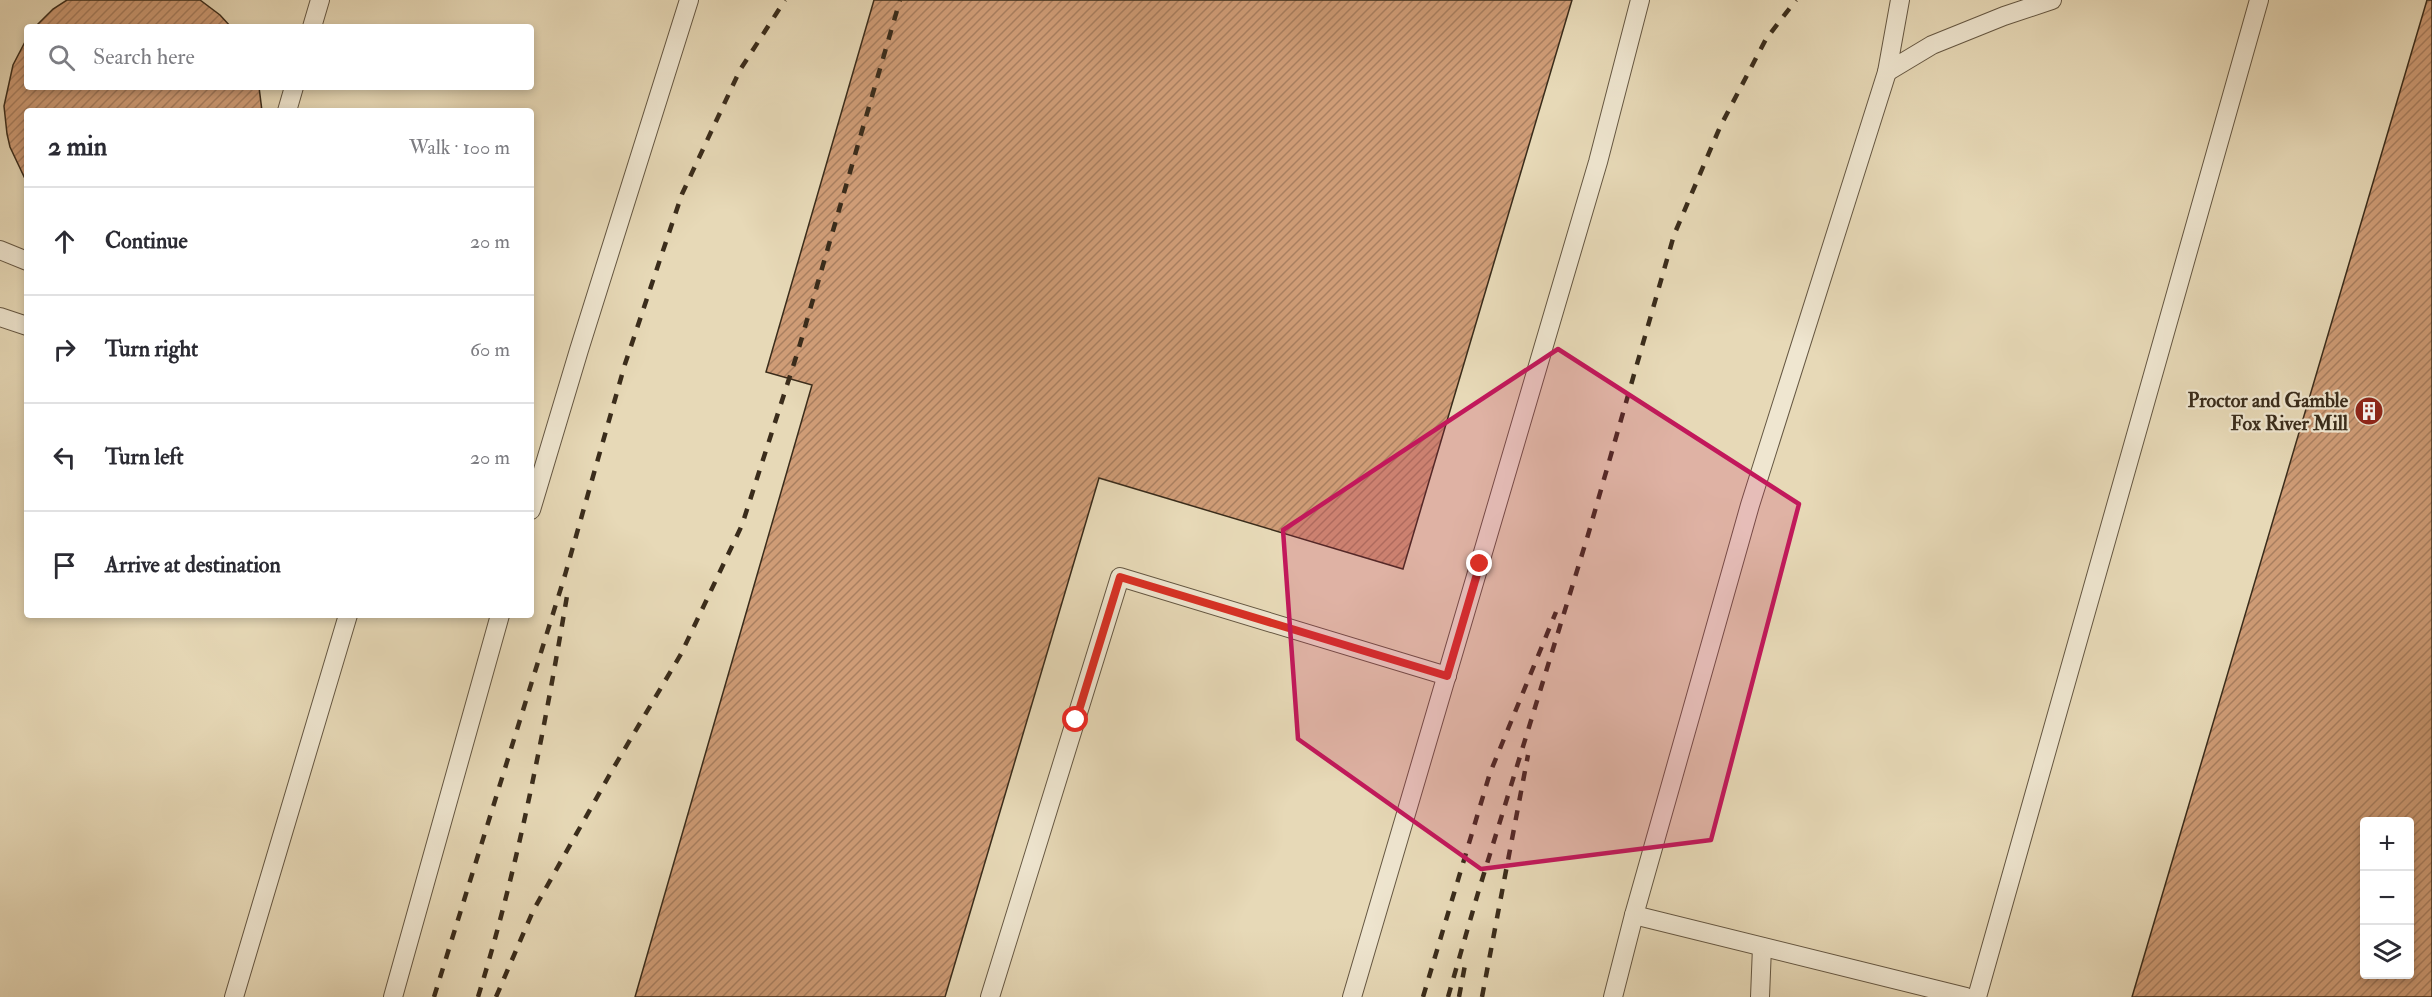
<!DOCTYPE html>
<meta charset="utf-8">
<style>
:root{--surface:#fff;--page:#f2f2f3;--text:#2b2b33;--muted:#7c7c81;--line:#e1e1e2}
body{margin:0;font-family:"IM FELL Double Pica",serif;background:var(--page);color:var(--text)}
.controls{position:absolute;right:18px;bottom:18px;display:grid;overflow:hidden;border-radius:6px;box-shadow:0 3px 9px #0003}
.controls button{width:54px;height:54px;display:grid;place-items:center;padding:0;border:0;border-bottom:2px solid var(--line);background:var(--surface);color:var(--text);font:30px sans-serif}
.stop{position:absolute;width:18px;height:18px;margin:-14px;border:4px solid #d93025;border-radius:50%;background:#fff}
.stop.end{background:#d93025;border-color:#fff;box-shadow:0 2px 6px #0008}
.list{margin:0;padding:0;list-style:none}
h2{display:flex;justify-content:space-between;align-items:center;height:78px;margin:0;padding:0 24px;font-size:26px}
h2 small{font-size:20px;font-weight:400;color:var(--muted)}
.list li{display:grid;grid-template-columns:39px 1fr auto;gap:18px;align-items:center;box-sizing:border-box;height:108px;padding:0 24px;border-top:2px solid var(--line)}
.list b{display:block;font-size:22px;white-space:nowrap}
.list em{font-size:20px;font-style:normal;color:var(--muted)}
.icon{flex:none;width:33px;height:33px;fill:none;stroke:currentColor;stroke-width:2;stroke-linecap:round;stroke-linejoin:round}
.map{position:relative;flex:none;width:2432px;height:997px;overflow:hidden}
.search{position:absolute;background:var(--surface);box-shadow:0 3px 9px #0003;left:24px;top:24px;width:510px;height:66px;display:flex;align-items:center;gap:15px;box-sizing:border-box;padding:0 21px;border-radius:6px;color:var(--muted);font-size:22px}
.panel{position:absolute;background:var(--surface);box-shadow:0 3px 9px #0003;left:24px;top:108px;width:510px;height:510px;border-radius:6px}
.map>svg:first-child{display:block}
</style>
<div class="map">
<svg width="2432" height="997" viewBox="0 0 2432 997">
<defs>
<pattern id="building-hatch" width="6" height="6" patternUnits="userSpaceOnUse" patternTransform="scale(1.5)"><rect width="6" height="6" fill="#cf9c76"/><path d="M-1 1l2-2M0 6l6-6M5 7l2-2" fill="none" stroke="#a97f60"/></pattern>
</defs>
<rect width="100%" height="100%" fill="#e7d9b7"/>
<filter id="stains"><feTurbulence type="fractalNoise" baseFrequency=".00333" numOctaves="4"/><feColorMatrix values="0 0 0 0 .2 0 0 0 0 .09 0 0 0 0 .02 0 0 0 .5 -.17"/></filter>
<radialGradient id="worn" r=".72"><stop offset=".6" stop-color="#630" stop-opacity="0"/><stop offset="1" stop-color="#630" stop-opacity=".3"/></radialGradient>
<g fill="url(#building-hatch)" stroke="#3a2c1b" stroke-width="1.5" fill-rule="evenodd">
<path d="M 67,0 L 200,0 L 220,15 L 231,27 L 35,27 L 53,9 Z"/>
<path d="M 874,0 L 1572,0 L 1403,569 L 1099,478 L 945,997 L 635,997 L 812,385 L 766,372 Z"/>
<path d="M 2427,0 L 2432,0 L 2432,997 L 2132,997 ZM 2364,822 L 2410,822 L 2410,974 L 2364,974 Z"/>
<path d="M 27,38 L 27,87 L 259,87 L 262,111 L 27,111 L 27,183 L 10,147 L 7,134 L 4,106 L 13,65 Z"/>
</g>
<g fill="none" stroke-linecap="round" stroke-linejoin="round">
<g stroke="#655742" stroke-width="20">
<g id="service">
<path d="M 1900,0 L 1887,72 L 1932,45 L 2004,16 L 2052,0"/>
<path d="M 312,27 L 320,0"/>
<path d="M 1887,72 L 1750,505 L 1634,915 L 1966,997"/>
<path d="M 287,111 L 294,87"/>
<path d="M 0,250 L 27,261"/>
<path d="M 0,317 L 27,326"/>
<path d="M 531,510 L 579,350 L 689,0"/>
<path d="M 234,997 L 348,615"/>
<path d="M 393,997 L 500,615"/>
<path d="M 990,997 L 1120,577 L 1447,676"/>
<path d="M 1352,997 L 1598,162 L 1640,0"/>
<path d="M 1613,997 L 1634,915"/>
<path d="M 1760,997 L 1762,947"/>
<path d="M 1977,997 L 2259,0"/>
</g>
</g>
<use href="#service" stroke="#efe6d0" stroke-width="18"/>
<g stroke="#3a2c1b" stroke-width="4.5" stroke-dasharray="10 10" stroke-linecap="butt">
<path d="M 434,997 L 565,575 L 625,364 L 682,194 L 740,70 L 785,0"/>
<path d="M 478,997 C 519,864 545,727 568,590"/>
<path d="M 496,997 L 533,911 L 614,767 L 681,654 L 742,525 L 798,351 L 900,0"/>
<path d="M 1423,997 L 1490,773 L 1556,612"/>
<path d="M 1448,997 L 1478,893 L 1588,535 L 1674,235 L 1720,127 L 1766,39 L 1796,0"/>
<path d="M 1459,997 L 1465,965"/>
<path d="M 1482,997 L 1528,755"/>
</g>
</g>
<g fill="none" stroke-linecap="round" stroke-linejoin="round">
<path stroke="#d93025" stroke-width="8" d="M 1076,720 L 1120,577 L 1447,676 L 1480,564"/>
</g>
<path fill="#c2185b" fill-opacity="0.2" stroke="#c2185b" stroke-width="4.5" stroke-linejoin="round" d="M 1558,349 L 1799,504 L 1711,840 L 1481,869 L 1298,739 L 1283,530 Z"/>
<defs>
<g id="building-disc" transform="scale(1.5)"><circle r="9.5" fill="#8f2418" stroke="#efe6d0"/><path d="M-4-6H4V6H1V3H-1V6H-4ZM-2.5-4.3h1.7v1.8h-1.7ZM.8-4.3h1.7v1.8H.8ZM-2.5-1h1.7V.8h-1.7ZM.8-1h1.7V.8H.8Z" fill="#fff"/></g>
</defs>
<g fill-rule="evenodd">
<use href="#building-disc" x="2369" y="411"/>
</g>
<g text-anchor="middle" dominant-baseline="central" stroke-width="4.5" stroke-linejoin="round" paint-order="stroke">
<g font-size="20" font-weight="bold" fill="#3a2c1b" stroke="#efe6d0" text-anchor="end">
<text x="2348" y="400">Proctor and Gamble<tspan x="2348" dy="23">Fox River Mill</tspan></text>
</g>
</g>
<rect width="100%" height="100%" filter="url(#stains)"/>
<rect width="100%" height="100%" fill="url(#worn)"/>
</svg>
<div class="controls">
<button>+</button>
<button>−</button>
<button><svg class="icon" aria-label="layers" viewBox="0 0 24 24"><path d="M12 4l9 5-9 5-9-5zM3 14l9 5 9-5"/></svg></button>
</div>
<div class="stop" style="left:1076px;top:720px"></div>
<div class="stop end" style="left:1480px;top:564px"></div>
<div class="search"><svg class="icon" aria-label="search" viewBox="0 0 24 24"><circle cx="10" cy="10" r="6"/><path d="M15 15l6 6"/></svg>Search here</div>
<section class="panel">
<h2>2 min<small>Walk · 100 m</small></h2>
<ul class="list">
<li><svg class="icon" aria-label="ahead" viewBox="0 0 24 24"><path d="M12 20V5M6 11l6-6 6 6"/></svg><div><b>Continue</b></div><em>20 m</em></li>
<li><svg class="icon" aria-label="right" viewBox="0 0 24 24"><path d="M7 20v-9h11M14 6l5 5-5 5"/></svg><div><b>Turn right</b></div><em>60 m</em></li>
<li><svg class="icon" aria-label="left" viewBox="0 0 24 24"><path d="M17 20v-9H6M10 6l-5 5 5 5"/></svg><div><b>Turn left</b></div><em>20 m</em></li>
<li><svg class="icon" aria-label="arrive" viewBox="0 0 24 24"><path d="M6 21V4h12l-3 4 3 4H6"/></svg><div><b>Arrive at destination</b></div></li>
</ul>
</section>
</div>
